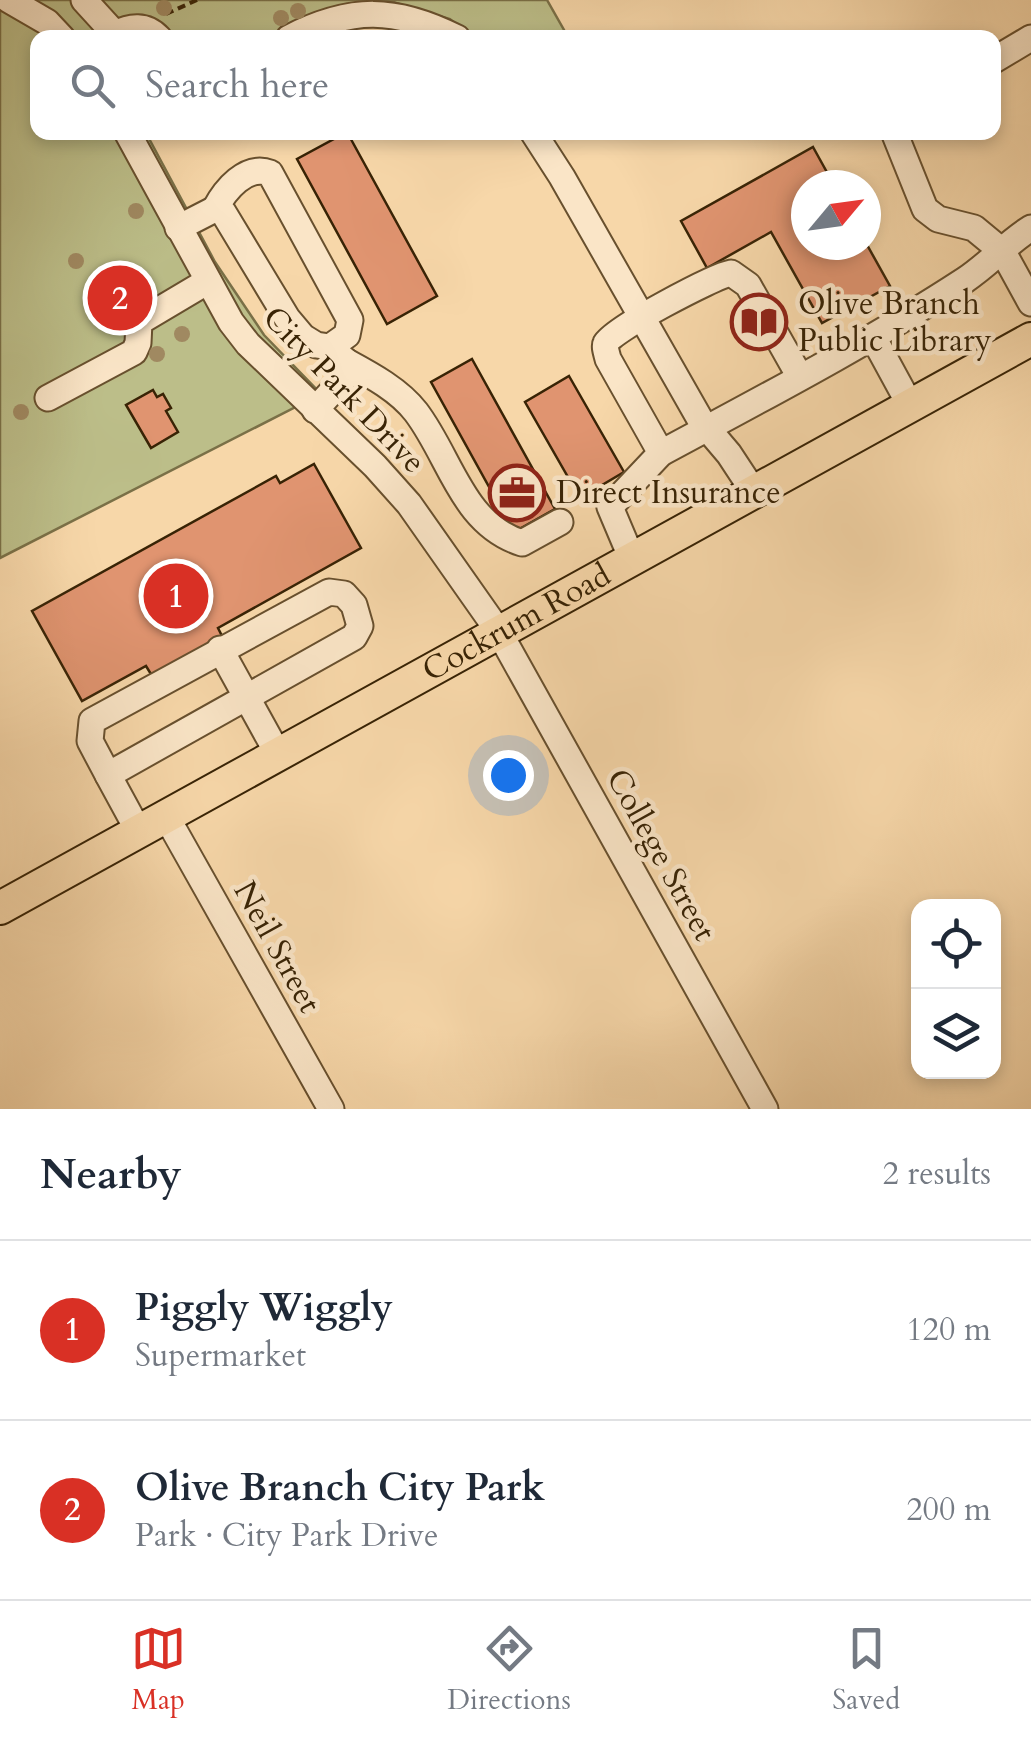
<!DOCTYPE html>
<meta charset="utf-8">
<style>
:root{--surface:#fff;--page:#f2f2f3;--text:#1f2937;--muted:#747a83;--line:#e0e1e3;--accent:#d93025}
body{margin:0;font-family:Cardo,serif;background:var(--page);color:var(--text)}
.controls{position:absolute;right:30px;bottom:30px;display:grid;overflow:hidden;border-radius:20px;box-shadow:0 5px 15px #0003}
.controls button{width:90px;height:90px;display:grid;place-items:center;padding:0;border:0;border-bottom:2px solid var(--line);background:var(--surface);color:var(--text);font:50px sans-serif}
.compass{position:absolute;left:791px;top:170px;width:90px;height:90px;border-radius:50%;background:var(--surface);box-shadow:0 5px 15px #0003;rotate:61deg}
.you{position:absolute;left:508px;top:775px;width:35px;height:35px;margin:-25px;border:8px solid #fff;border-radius:50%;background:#1a73e8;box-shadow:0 0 0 15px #1a73e833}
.badge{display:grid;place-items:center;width:65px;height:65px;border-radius:50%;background:var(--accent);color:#fff;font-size:32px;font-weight:700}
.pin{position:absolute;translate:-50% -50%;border:5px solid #fff;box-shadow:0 2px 10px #0006}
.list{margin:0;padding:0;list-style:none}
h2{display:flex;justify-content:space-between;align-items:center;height:130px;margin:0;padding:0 40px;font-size:42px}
h2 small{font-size:32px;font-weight:400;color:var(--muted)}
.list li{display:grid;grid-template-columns:65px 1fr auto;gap:30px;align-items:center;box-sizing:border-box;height:180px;padding:0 40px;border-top:2px solid var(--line)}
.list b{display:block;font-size:38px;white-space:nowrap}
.list p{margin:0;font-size:32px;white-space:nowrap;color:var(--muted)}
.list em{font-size:32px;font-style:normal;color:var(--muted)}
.icon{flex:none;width:55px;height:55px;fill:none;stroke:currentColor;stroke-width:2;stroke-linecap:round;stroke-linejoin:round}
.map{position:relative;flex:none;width:1031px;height:1109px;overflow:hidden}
.search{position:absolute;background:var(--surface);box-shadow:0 5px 15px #0003;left:30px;right:30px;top:30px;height:110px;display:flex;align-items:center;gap:25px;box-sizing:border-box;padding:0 35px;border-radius:20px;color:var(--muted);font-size:38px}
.sheet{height:490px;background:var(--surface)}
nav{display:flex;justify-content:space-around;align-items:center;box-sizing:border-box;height:140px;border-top:2px solid var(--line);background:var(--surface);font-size:28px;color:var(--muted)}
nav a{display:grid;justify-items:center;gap:5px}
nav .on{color:var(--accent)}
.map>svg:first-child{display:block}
</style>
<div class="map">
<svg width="1031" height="1109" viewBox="0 0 1031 1109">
<rect width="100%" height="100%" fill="#f7d7a9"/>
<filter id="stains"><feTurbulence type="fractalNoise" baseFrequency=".002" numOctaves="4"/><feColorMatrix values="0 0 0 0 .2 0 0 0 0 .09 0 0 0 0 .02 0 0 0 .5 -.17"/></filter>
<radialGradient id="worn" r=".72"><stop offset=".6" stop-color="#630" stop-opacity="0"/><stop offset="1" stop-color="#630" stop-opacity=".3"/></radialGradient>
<path fill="#bcbe89" stroke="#7a7047" stroke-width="2.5" d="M 0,0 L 547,0 L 568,37 L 471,37 L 450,19 L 386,0 L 334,8 L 272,37 L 38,38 L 38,132 L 146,133 L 215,262 L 264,335 L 321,394 L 0,558 Z"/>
<g fill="#e09470" stroke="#382305" stroke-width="2.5">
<path d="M 347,132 L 437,296 L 387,324 L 297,159 Z"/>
<path d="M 813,147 L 834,185 L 806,185 L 806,245 L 866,243 L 890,286 L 822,323 L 771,232 L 707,268 L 681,221 Z"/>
<path d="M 472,359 L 555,509 L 514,532 L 431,382 Z"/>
<path d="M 569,376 L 624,472 L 580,498 L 525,402 Z"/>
<path d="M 153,390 L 157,397 L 163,394 L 171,408 L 166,411 L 178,432 L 151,448 L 126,405 Z"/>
<path d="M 314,464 L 361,548 L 218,628 L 224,640 L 154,679 L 146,666 L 82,701 L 32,611 L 276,476 L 280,483 Z"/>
</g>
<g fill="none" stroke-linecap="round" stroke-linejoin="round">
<g stroke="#68502e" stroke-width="29">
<g id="minor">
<path d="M 9,0 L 47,22 L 62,38"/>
<path d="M 84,0 L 115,34 L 111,38"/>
<path d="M 115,34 C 130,26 146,24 159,38"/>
<path d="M 289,38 C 351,6 396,7 457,38"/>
<path d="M 994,60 L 1031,38"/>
<path d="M 127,132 L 231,322 L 248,344 L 375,466 L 409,504 L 499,632 L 765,1109"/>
<path d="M 533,132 L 562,177 L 701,421 L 729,454 L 754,492"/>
<path d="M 894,132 L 925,209 L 938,219 L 974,228 L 1003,252 L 1031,303"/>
<path d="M 215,209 C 225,190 246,164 270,173 L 350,320 L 347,335 L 330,347"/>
<path d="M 178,228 L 215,209 L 223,212 L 287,318 L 303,337 L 316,345 L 330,347 L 349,364 L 348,374 L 315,410"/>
<path d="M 873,337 L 910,405"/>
<path d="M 347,362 C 371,375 399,390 416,412 C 451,458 462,524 522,543 L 560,522"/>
<path d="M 48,398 L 134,352 L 138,343 L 139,322 L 208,281"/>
<path d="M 661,453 C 763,398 867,344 965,280 C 989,264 1007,243 1031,228"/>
<path d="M 632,559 L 610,507 L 661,453 L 608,359 C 607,354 604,347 606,343 C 610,331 714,276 731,273 L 748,285 L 800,377"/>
<path d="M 329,592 L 344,594 L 354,605 L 360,626 L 354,637 L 108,775 L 90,741 L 92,721 Z"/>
<path d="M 220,649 L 278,754"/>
<path d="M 108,775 L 139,832"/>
<path d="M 166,816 L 331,1109"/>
</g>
</g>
<g stroke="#382305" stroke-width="36">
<g id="major">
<path id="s1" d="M 0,908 L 1031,339"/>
</g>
</g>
<path stroke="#382305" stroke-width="4" stroke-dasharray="8 5" stroke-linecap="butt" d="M 166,14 L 197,0"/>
<use href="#minor" stroke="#fae5c7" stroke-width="25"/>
<use href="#major" stroke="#f7d7a9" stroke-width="32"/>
</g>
<g fill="#a08961">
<circle cx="164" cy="8" r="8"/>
<circle cx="298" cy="11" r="8"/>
<circle cx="281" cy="18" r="8"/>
<circle cx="136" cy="211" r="8"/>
<circle cx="76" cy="261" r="8"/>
<circle cx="145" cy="294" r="8"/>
<circle cx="182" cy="334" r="8"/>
<circle cx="157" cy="354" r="8"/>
<circle cx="21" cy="412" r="8"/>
</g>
<defs>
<g id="library-ring" transform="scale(2.875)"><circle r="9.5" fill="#fae5c7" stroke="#8f2418" stroke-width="1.5"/><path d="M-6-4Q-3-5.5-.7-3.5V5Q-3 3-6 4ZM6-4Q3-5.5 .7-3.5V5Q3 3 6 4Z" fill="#8f2418"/></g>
<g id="office-ring" transform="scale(2.875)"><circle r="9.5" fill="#fae5c7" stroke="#8f2418" stroke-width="1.5"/><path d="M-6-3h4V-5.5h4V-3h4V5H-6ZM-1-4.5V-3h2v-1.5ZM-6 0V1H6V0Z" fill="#8f2418"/></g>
</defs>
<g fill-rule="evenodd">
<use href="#library-ring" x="759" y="322"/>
<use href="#office-ring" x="517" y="493"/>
</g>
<g text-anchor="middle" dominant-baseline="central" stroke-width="9" stroke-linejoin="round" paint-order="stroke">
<g font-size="32" fill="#382305" stroke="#fae5c7" text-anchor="start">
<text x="798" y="304">Olive Branch<tspan x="798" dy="37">Public Library</tspan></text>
<text x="556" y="493">Direct Insurance</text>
</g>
<g font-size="32" fill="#382305" stroke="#fae5c7">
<text transform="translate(344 390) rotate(46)">City Park Drive</text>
<text stroke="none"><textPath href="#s1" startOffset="590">Cockrum Road</textPath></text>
<text transform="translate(661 855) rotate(61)">College Street</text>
<text transform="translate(277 947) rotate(61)">Neil Street</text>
</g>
</g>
<rect width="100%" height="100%" filter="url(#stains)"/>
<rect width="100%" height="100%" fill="url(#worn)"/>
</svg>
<div class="controls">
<button><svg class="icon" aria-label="locate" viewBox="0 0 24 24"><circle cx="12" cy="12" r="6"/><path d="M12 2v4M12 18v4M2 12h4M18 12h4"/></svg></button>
<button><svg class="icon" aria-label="layers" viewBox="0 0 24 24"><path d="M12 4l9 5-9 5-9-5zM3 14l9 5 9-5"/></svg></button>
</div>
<svg class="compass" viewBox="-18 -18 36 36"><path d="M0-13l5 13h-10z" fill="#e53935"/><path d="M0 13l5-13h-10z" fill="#747a83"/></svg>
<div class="you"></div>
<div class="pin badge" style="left:176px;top:596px">1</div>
<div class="pin badge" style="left:120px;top:298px">2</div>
<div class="search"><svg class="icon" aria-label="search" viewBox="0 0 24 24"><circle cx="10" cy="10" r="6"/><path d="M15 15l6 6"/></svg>Search here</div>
</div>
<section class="sheet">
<h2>Nearby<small>2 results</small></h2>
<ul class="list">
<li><span class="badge">1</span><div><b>Piggly Wiggly</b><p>Supermarket</p></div><em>120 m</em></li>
<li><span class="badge">2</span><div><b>Olive Branch City Park</b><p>Park · City Park Drive</p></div><em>200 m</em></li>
</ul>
</section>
<nav>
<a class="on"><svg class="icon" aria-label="map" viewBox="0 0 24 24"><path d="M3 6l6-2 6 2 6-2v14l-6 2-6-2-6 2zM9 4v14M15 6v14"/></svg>Map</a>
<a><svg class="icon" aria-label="directions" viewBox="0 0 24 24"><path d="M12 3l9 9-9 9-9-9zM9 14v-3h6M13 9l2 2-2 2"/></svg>Directions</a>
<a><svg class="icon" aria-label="saved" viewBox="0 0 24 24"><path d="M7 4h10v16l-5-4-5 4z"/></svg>Saved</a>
</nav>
